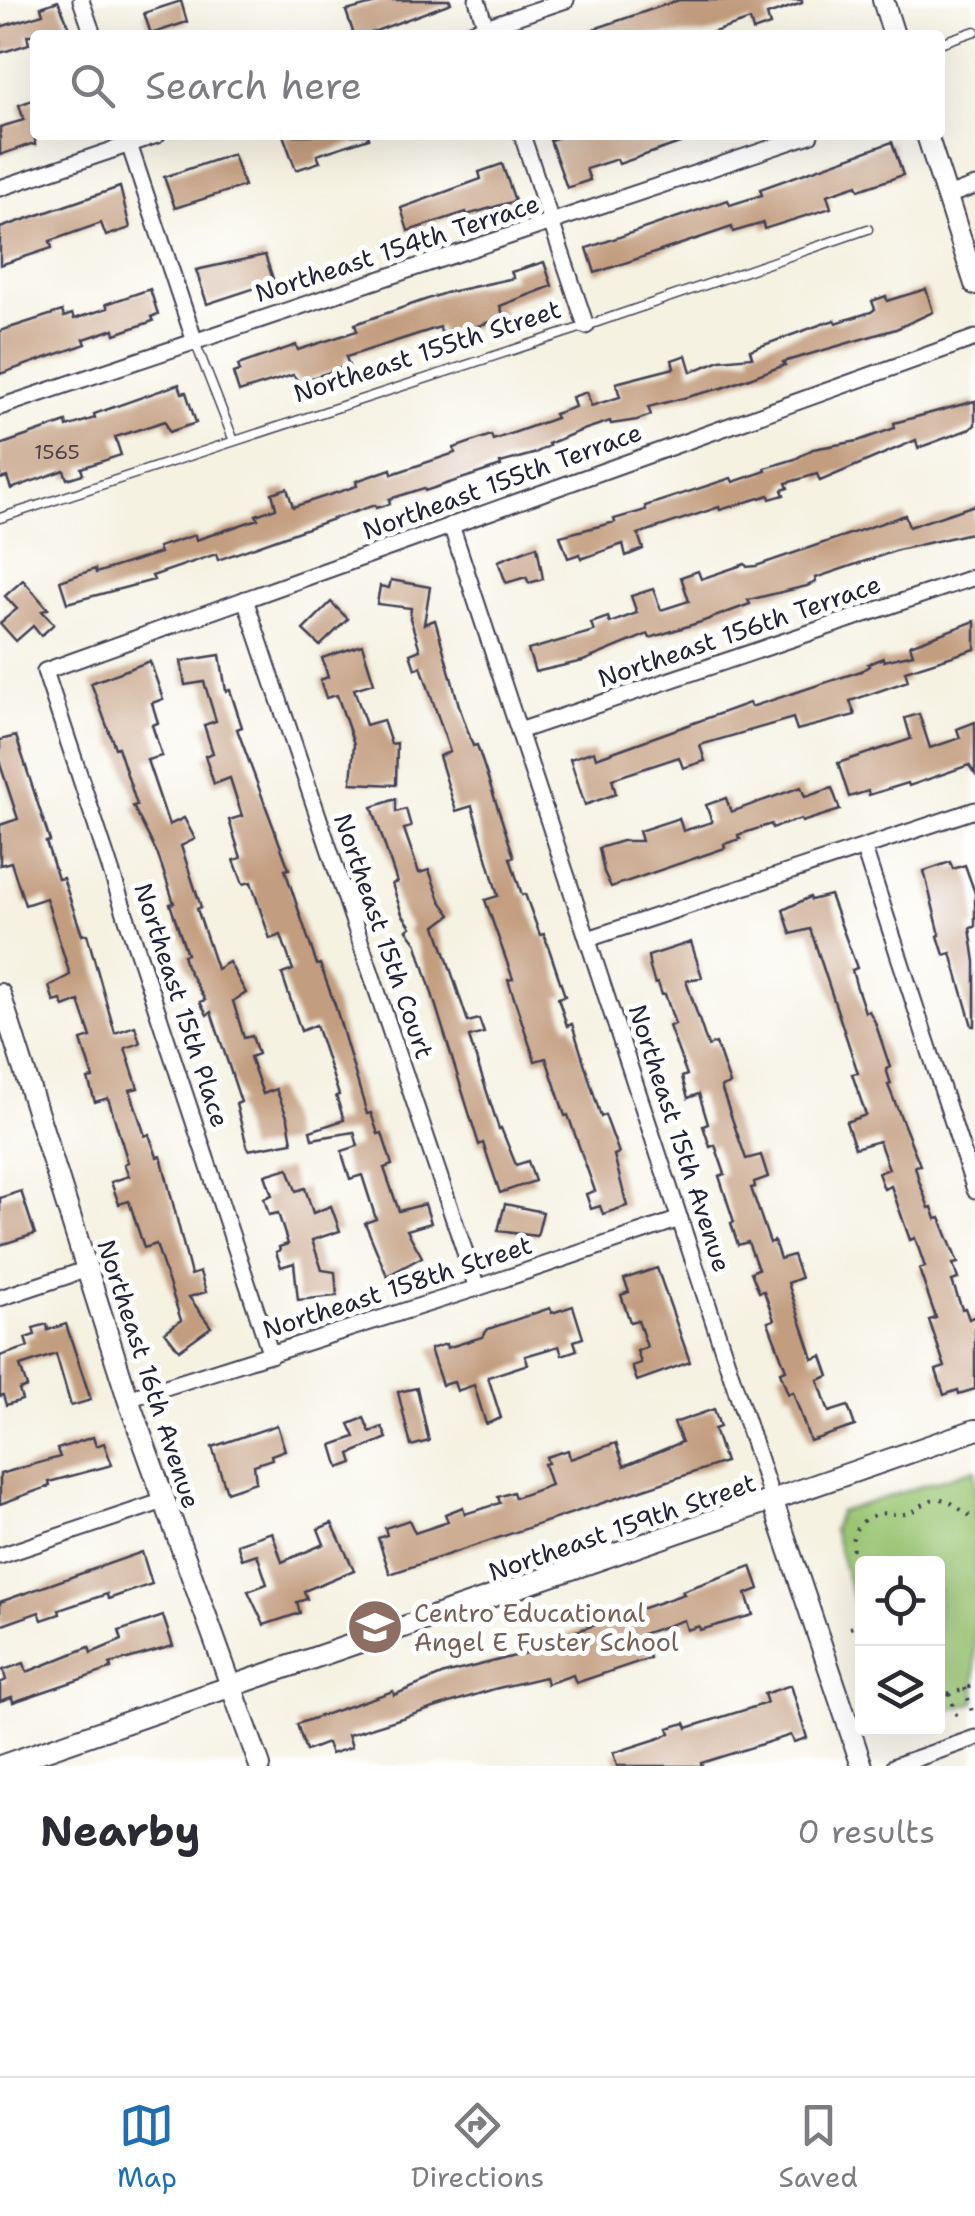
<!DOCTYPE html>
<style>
:root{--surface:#fff;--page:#f7f7f7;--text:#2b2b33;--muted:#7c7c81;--line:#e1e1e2;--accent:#1f6fb2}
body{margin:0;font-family:"Shantell Sans",sans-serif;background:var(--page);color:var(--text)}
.controls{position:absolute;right:30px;bottom:30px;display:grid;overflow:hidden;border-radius:10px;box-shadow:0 10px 40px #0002}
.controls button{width:90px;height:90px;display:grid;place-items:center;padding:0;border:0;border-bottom:2px solid var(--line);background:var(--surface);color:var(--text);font:50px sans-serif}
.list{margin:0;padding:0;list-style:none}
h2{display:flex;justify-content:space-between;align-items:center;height:130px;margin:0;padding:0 40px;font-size:42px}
h2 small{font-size:32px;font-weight:400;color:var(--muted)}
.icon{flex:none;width:55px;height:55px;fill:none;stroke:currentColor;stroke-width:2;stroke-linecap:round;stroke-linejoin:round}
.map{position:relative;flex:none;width:975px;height:1766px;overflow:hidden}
.search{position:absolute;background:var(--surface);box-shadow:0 10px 40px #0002;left:30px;right:30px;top:30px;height:110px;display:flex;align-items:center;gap:25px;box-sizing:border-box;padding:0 35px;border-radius:10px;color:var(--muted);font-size:38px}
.sheet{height:310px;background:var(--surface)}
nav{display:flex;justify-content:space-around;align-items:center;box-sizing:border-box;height:140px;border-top:2px solid var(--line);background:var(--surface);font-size:28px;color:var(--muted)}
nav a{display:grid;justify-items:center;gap:5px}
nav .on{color:var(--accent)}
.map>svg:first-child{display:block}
</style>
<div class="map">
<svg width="975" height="1766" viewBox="0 0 975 1766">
<rect width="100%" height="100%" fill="#fff"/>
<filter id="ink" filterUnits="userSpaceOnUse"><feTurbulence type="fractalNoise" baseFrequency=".01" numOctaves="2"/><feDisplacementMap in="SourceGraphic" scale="20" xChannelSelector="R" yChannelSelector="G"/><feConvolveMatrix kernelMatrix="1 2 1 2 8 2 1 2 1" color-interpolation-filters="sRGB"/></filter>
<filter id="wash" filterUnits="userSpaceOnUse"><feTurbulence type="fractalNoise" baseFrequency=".0048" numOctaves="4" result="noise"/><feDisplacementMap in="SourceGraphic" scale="40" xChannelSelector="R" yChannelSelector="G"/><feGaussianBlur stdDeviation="2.25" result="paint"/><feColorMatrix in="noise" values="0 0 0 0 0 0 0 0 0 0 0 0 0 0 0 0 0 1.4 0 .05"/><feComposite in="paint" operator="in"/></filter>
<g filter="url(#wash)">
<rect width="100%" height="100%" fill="#f5f2e2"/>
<path fill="#9ac673" stroke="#5e7457" stroke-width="2.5" d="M 975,1469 L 975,1702 L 938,1714 L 938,1564 L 862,1564 L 862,1629 L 833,1530 L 839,1512 Z"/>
<g id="blocks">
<g fill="#c39d7f">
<path d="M 387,0 L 450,0 L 451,3 L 365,35 L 354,35 L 346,11 Z"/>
<path d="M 679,0 L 802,0 L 802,3 L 767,15 L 770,25 L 753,31 L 750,20 L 705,35 L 586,35 L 585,32 Z"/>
<path d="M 58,1 L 73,35 L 27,35 L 29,44 L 0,53 L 0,27 L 43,14 L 41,7 Z"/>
<path d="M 181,1 L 187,22 L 151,34 L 144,13 Z"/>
<path d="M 35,99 L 35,145 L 31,144 L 0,155 L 0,127 L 24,120 L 19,105 Z"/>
<path d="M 283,135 L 368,135 L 369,138 L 317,155 L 320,162 L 296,170 Z"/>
<path d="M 565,135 L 697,135 L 697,137 L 619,164 L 617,159 L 586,169 L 590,180 L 567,188 L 550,140 Z"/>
<path d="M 892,142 L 903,175 L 859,190 L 857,185 L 827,195 L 831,208 L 764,229 L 763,223 L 733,232 L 732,227 L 595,273 L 587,248 L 728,200 L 730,205 L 762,195 L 760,189 Z"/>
<path d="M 233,154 L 244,186 L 175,208 L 164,177 Z"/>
<path d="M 502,164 L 515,201 L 467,215 L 466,212 L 408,231 L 401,208 L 481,179 L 479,172 Z"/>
<path d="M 120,187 L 130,228 L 106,236 L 101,223 L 50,241 L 52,248 L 0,265 L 0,228 Z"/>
<path d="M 265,255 L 274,282 L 207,304 L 196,270 Z"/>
<path d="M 544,262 L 552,286 L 500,306 L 504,317 L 466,330 L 471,344 L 456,349 L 450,330 L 441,333 L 440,327 L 346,357 L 349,366 L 299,382 L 293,375 L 239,392 L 233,373 L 240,371 L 238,365 L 296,345 L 298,350 L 357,331 L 355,324 L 445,293 L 514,278 L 511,272 Z"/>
<path d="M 150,289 L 158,314 L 151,317 L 153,321 L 115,334 L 114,329 L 84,339 L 86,344 L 0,374 L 0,331 L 62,311 L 64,317 L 72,314 L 74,319 L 108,308 L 106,304 Z"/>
<path d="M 926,289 L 933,312 L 896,329 L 783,362 L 785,365 L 722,388 L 648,407 L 651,415 L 637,420 L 611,424 L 610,421 L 580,431 L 548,444 L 549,446 L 533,454 L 500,463 L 501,466 L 425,491 L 424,488 L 389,499 L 390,504 L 376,508 L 375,505 L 333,519 L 218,560 L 216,554 L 152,576 L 154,580 L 67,603 L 60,581 L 95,569 L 96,573 L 160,553 L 158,547 L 195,535 L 196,540 L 258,519 L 256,515 L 276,508 L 272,493 L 287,488 L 293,507 L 357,486 L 356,481 L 391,469 L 392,474 L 455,453 L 454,448 L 491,435 L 493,440 L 556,418 L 554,414 L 575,407 L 572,397 L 587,392 L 591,406 L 620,397 L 616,383 L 674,368 L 672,360 L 686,355 L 691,372 L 720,360 L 752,357 L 750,350 L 825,323 L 835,320 L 836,323 L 871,312 L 875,309 L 872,301 L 886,296 L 887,301 Z"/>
<path d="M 179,384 L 182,393 L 186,392 L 196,423 L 169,432 L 165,421 L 115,437 L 121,455 L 81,468 L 83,474 L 67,479 L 64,470 L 11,489 L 7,477 L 0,479 L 0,445 L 66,422 L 67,427 L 95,418 L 94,414 Z"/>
<path d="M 975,401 L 975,425 L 970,429 L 918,448 L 916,440 L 820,481 L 817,474 L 786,483 L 788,488 L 782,490 L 784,495 L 770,499 L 769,495 L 720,510 L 719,507 L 638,534 L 643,549 L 626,556 L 623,544 L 581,559 L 580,554 L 568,558 L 560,536 L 615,522 L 614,519 L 646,510 L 645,506 L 731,478 L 733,482 L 766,471 L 765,468 L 795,459 L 813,449 L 858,441 L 895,428 L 894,423 Z"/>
<path d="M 975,505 L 975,532 L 898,550 L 815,578 L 816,582 L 807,586 L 748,600 L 750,604 L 701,622 L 650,638 L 648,634 L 583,661 L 535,672 L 528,650 L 594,631 L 591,623 L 608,617 L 610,623 L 637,613 L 631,596 L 653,589 L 661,610 L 689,601 L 681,577 L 698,571 L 701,579 L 745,564 L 747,567 L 756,566 L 905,515 L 909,527 Z"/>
<path d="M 537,546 L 543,579 L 529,583 L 526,577 L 506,583 L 498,561 Z"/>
<path d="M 23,580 L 48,609 L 42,611 L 54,624 L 41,636 L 33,626 L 16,641 L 0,623 L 17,609 L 5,596 Z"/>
<path d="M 391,580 L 430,587 L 424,624 L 435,620 L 460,709 L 473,746 L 477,745 L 514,857 L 510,858 L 522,895 L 525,894 L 540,935 L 544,934 L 565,996 L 558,998 L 567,1026 L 572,1024 L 601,1117 L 605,1115 L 619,1153 L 614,1155 L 627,1206 L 603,1214 L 600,1206 L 591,1209 L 586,1194 L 595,1191 L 568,1115 L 565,1116 L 546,1058 L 535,1061 L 508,980 L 513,979 L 485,900 L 498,896 L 472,806 L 456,811 L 439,756 L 450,752 L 421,666 L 415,669 L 410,654 L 420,650 L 410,618 L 411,608 L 377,604 L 380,586 L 389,588 Z"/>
<path d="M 331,602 L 348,619 L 320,646 L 303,630 Z"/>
<path d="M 975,621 L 975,649 L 905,671 L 908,681 L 850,701 L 855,715 L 797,730 L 793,718 L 700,745 L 705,761 L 683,768 L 679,757 L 612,779 L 616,794 L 585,805 L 570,759 L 594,751 L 596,758 L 749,703 L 751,707 L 861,671 L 869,666 L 868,664 L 883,658 L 884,661 L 913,654 L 910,645 Z"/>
<path d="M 362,645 L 374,683 L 354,689 L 366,725 L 383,720 L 391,744 L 397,743 L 396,785 L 351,783 L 354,744 L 337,695 L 326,698 L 320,680 L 328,677 L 322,658 Z"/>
<path d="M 220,655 L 226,691 L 230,690 L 242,727 L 237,729 L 289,869 L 285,870 L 317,965 L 320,964 L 335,1005 L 367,1114 L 371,1113 L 378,1134 L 382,1133 L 392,1165 L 384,1168 L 399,1211 L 425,1204 L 431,1223 L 407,1230 L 422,1257 L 387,1276 L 365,1223 L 376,1219 L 362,1175 L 350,1179 L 343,1157 L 342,1151 L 358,1146 L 354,1132 L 312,1139 L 310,1131 L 344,1120 L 336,1096 L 339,1095 L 316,1025 L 301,1031 L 282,974 L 293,970 L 281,935 L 270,939 L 251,882 L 243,884 L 234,860 L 241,858 L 229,820 L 242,816 L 230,778 L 214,784 L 205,756 L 213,753 L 204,725 L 216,721 L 204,682 L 185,685 L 181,661 Z"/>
<path d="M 150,661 L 163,699 L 152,703 L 158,723 L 152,725 L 162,756 L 147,760 L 169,825 L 184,818 L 195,839 L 181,846 L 201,907 L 197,909 L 217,969 L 229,962 L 246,993 L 233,1001 L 244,1038 L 252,1036 L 258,1054 L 250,1057 L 263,1094 L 276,1089 L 288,1119 L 292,1142 L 248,1150 L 236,1104 L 241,1102 L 211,1012 L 207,1015 L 200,1002 L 205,1000 L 186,966 L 183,955 L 187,954 L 170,904 L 174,903 L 158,855 L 133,806 L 137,805 L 118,747 L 115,748 L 91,683 Z"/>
<path d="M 919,714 L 930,748 L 960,738 L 957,729 L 975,722 L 975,774 L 969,765 L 909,786 L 908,783 L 869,795 L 868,791 L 849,797 L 838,763 L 911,739 L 905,718 Z"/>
<path d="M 16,736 L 50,841 L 46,842 L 58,879 L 63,878 L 82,935 L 87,934 L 115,1033 L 135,1026 L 140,1043 L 125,1048 L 138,1088 L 130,1090 L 145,1136 L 149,1134 L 157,1157 L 161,1156 L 191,1275 L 200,1272 L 206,1292 L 189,1297 L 211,1327 L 179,1350 L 165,1332 L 181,1320 L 156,1244 L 144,1248 L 129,1201 L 119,1204 L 111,1182 L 129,1176 L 124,1164 L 128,1162 L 108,1098 L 95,1102 L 88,1079 L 93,1078 L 81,1040 L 91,1037 L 79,1001 L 64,1007 L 61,1000 L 54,1002 L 49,986 L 70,975 L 46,898 L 25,905 L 11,862 L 0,865 L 0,825 L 18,819 L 0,764 L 0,740 Z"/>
<path d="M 801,787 L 805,797 L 832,788 L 840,810 L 802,822 L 801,819 L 772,828 L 771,824 L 738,835 L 740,839 L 724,844 L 725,848 L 611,887 L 604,872 L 599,848 L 622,841 L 642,841 L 639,831 L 679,818 L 683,831 L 712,822 L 706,805 L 726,798 L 731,812 Z"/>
<path d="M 396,799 L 396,812 L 406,809 L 411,827 L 404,829 L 419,873 L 429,870 L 440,900 L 451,915 L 436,926 L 468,1022 L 479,1019 L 484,1033 L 469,1037 L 499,1129 L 501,1128 L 516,1165 L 528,1161 L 535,1181 L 500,1193 L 483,1143 L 479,1145 L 416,942 L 407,930 L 411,927 L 402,914 L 392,884 L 397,882 L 372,807 Z"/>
<path d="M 950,862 L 953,869 L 965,865 L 975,893 L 975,927 L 970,928 L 975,962 L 975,1026 L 972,1026 L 951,953 L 944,955 L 938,936 L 940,935 L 924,871 Z"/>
<path d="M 830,895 L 857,968 L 852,970 L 856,985 L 865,1012 L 869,1011 L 875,1022 L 890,1067 L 886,1069 L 891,1084 L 888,1085 L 920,1165 L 915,1166 L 919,1181 L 929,1208 L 932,1207 L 936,1219 L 940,1218 L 958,1263 L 953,1264 L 958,1279 L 952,1281 L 962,1309 L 965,1308 L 969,1319 L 975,1316 L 975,1389 L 959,1394 L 958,1390 L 944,1395 L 936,1370 L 945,1367 L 929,1320 L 936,1318 L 919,1269 L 925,1267 L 915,1238 L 910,1240 L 891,1186 L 884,1189 L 878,1173 L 889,1169 L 879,1141 L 855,1148 L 846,1122 L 866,1115 L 852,1074 L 858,1073 L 813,937 L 810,929 L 791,934 L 783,910 L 810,897 L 811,900 Z"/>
<path d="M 691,942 L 702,977 L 686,981 L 708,1046 L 716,1043 L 730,1084 L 721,1087 L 746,1159 L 761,1155 L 768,1177 L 754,1182 L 755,1187 L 751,1188 L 770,1243 L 774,1241 L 780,1259 L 793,1255 L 801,1278 L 788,1283 L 813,1359 L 822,1356 L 829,1376 L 818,1380 L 829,1412 L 848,1406 L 855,1426 L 810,1441 L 793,1392 L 788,1394 L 780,1372 L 786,1370 L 768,1322 L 774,1320 L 764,1291 L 759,1292 L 751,1272 L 758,1269 L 748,1242 L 738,1245 L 731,1223 L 734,1222 L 719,1176 L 725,1174 L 715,1145 L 710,1147 L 703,1126 L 708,1124 L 699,1094 L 688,1098 L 685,1088 L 682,1077 L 687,1075 L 669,1026 L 675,1024 L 665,994 L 662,995 L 658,983 L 655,984 L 650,968 L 648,956 Z"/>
<path d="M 288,1168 L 296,1191 L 305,1188 L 313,1213 L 331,1206 L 340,1231 L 312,1240 L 322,1270 L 335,1272 L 337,1296 L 298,1300 L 294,1263 L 281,1267 L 276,1252 L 280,1250 L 279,1247 L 288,1244 L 278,1213 L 269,1215 L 264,1198 L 272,1195 L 265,1175 Z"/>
<path d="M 21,1191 L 35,1234 L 0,1245 L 0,1198 Z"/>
<path d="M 505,1204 L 543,1212 L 537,1236 L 498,1231 Z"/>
<path d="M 657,1268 L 690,1362 L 637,1381 L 632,1366 L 641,1363 L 637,1351 L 647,1347 L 638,1320 L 630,1322 L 621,1295 L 629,1292 L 624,1279 Z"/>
<path d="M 573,1306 L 583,1338 L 574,1341 L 577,1350 L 562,1355 L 559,1346 L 525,1356 L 528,1364 L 488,1377 L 501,1418 L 486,1424 L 474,1385 L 457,1391 L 454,1382 L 442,1385 L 430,1349 L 446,1344 L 447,1348 L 482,1337 L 488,1329 L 550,1308 L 552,1313 Z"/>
<path d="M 47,1324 L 48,1330 L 66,1324 L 91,1400 L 71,1406 L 56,1354 L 20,1366 L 27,1387 L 19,1390 L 22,1400 L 6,1405 L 3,1395 L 0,1396 L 0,1356 L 28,1347 L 25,1338 L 35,1335 L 33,1328 Z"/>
<path d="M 417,1388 L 429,1441 L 411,1446 L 398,1392 Z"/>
<path d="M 714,1409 L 720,1427 L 714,1429 L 725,1462 L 390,1574 L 378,1538 L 387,1535 L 385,1528 L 409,1520 L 415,1533 L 448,1522 L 445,1514 L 463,1507 L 465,1514 L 500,1503 L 498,1497 L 513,1492 L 515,1498 L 551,1485 L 544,1464 L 548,1463 L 546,1457 L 568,1450 L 570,1459 L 616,1443 L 624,1466 L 682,1442 L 674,1423 Z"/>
<path d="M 364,1418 L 370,1432 L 382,1427 L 387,1438 L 350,1454 L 353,1463 L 339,1468 L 332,1445 L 355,1437 L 349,1424 Z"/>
<path d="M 277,1425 L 285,1450 L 271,1455 L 272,1459 L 254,1465 L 256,1482 L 227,1492 L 212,1447 Z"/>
<path d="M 93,1437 L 96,1446 L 104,1443 L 112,1465 L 49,1482 L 50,1486 L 0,1504 L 0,1474 L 60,1457 L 57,1449 Z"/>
<path d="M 332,1523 L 354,1570 L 304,1591 L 307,1599 L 297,1602 L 300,1613 L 264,1625 L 248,1591 L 267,1584 L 257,1554 L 242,1559 L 237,1544 L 272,1532 L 282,1562 L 324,1544 L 318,1529 Z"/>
<path d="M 142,1552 L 152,1584 L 108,1599 L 107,1594 L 59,1610 L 60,1614 L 42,1620 L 39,1612 L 0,1626 L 0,1602 Z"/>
<path d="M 751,1566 L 759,1589 L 746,1594 L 753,1615 L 700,1630 L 699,1626 L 687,1630 L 684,1620 L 642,1634 L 650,1658 L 576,1683 L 573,1675 L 547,1684 L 545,1677 L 494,1689 L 348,1735 L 352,1747 L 331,1754 L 327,1743 L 306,1751 L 297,1724 L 393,1691 L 394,1695 L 444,1674 L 527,1653 L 525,1649 L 684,1594 L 682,1591 Z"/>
<path d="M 163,1616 L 173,1646 L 110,1664 L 111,1669 L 13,1702 L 12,1697 L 0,1701 L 0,1683 L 6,1680 L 3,1670 L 24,1663 L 27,1672 L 89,1647 L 91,1653 L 122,1640 L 119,1631 Z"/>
<path d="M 791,1685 L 807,1738 L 794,1742 L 791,1735 L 701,1763 L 702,1766 L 617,1766 L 613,1753 L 663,1737 L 670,1733 L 668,1728 L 685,1723 L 687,1728 L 690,1727 L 767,1703 L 764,1694 Z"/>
</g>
</g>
</g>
<g filter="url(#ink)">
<use href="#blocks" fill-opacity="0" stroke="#424154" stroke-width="2.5"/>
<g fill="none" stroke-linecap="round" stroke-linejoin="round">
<g stroke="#424154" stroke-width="11">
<g id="lane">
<path d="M 940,43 L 975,31"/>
<path d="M 195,342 L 234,441"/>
<path d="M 0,518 L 586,326 L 868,229"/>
</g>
</g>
<g stroke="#424154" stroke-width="19">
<g id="street">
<path d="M 81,0 L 93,35"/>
<path d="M 477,0 L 488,34"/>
<path d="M 462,35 L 566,0"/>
<path d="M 126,135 L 195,342"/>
<path d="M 522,135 L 586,326"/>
<path d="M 0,188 L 157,135"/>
<path d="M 947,196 L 975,186"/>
<path d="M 0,407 L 810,135"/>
<path d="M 451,525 L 773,1502"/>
<path d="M 245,599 L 477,1288"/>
<path d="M 519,731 L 975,577"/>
<path d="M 864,849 L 975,1190"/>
<path d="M 588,939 L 975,810"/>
<path d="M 0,1298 L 88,1269"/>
<path d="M 271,1355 L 45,671 L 975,338"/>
<path d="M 128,1399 L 477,1288 L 680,1219"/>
<path d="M 0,1556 L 164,1501"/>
<path d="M 895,1766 L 975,1738"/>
</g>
</g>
<g stroke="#424154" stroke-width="24">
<g id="secondary">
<path d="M 883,0 L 894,35"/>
<path d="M 927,135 L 975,284"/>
<path d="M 0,994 L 128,1399 L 260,1766"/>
<path d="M 773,1502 L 862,1766"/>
<path d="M 0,1766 L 975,1430"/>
</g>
</g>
<g stroke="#424154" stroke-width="4" stroke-dasharray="2.5 8" stroke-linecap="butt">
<path d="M 862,1569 C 845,1548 850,1521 879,1514 C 888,1512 895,1515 904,1514 C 918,1512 926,1497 940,1499 C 954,1500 962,1514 975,1518"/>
<path d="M 850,1628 L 862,1625"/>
<path d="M 965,1688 L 972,1712"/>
<path d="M 949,1693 L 957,1717"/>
<path d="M 938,1697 L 975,1685"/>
</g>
<use href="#lane" stroke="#fff" stroke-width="8"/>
<use href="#street" stroke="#fff" stroke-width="15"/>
<use href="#secondary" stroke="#fff" stroke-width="20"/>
</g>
</g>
<defs>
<g id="school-disc" transform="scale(2.875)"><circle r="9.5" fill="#8d6e63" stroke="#fff"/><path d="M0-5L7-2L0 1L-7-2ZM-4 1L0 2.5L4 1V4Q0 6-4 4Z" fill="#fff"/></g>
</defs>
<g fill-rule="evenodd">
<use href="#school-disc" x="375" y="1627"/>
</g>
<g text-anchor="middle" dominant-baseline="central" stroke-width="10" stroke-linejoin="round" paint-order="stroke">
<g font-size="20" fill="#4a414c">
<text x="57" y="452">1565</text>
</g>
<g font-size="25" fill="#22223b" stroke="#fff">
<text transform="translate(397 248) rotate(-18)">Northeast 154th Terrace</text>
<text transform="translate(427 351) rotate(-18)">Northeast 155th Street</text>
<text transform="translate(502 481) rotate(-20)">Northeast 155th Terrace</text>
<text transform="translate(739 631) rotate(-19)">Northeast 156th Terrace</text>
<text transform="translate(384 936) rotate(71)">Northeast 15th Court</text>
<text transform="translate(182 1005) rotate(72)">Northeast 15th Place</text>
<text transform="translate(680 1138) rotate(72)">Northeast 15th Avenue</text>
<text transform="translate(397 1287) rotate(-18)">Northeast 158th Street</text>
<text transform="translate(149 1374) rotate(72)">Northeast 16th Avenue</text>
<text transform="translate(622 1527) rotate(-19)">Northeast 159th Street</text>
</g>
<g font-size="25" fill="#785e54" stroke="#fff" text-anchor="start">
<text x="414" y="1613">Centro Educational<tspan x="414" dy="29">Angel E Fuster School</tspan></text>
</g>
</g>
</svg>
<div class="controls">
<button><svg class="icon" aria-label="locate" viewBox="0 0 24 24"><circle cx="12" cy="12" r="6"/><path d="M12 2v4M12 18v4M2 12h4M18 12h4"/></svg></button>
<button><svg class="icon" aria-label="layers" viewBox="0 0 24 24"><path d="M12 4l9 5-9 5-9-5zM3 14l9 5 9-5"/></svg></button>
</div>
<div class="search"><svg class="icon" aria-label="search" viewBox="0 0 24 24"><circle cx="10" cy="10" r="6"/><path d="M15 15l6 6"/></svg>Search here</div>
</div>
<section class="sheet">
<h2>Nearby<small>0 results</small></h2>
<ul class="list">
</ul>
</section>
<nav>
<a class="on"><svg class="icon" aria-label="map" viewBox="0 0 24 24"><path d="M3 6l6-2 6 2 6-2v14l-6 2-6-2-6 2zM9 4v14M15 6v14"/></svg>Map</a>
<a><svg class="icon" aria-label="directions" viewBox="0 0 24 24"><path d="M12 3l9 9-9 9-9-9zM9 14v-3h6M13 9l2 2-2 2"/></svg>Directions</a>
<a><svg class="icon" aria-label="saved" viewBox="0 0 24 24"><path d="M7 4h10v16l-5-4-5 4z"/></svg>Saved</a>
</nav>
